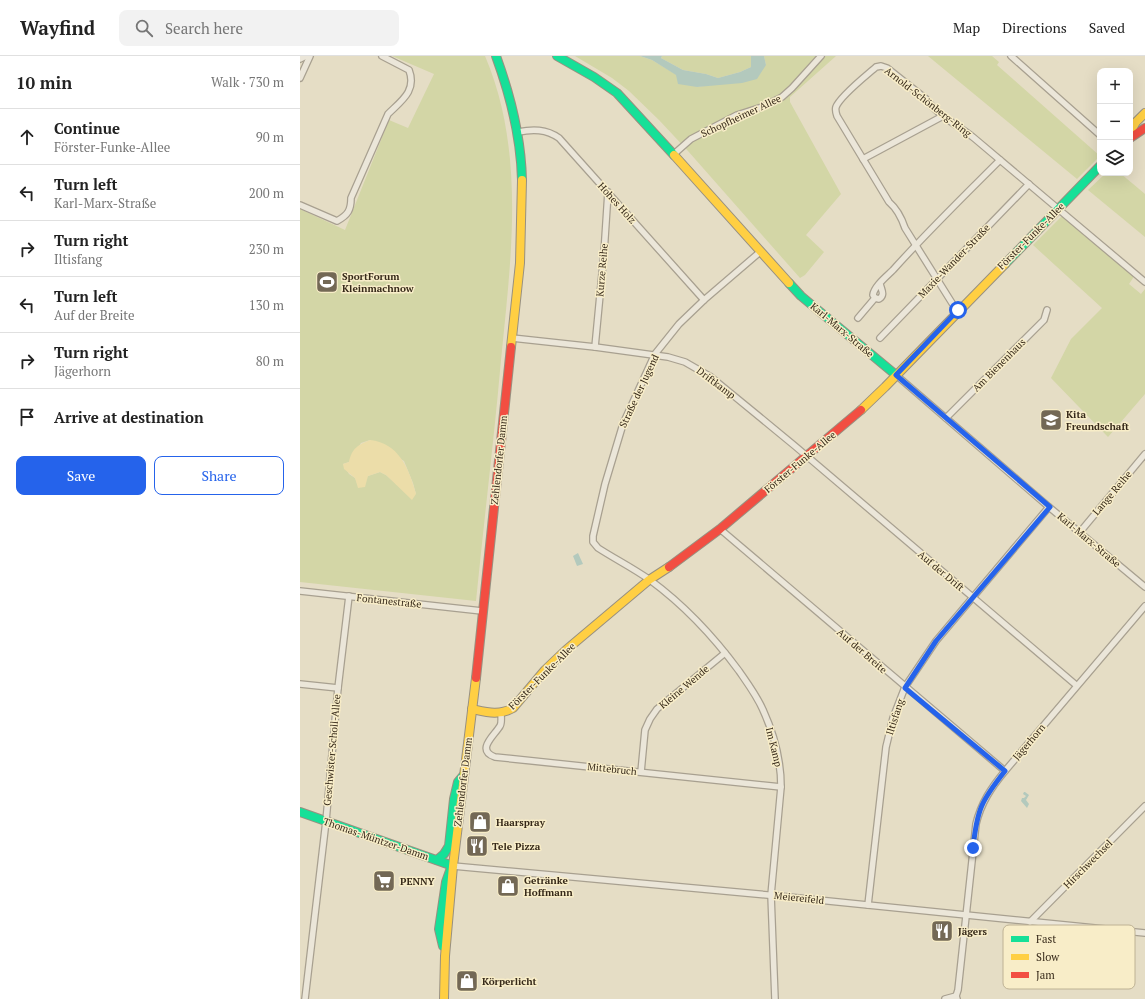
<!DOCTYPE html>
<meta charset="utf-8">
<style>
:root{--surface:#fff;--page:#f2f2f2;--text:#222;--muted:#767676;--line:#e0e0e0;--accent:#2563eb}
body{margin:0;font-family:"PT Serif",serif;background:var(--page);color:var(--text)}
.controls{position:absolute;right:12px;top:12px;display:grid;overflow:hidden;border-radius:8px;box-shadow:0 4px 16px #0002}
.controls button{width:36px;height:36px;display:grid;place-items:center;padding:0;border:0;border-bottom:1px solid var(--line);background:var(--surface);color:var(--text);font:20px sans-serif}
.stop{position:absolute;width:12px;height:12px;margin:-9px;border:3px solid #2563eb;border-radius:50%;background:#fff}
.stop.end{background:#2563eb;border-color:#fff;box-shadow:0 1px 4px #0008}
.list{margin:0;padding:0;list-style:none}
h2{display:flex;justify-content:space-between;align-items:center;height:52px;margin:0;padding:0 16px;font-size:17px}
h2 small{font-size:13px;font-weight:400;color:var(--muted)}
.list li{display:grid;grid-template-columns:26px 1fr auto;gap:12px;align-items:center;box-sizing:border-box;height:56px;padding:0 16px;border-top:1px solid var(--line)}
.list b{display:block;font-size:15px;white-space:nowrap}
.list p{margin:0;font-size:13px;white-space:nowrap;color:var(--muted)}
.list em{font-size:13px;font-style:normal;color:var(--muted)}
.actions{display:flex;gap:8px;padding:12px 16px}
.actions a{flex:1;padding:9px 0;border:1px solid var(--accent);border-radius:8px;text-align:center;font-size:14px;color:var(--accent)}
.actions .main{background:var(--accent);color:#fff}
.icon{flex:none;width:22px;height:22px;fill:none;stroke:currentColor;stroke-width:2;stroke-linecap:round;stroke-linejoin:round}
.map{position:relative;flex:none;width:845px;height:943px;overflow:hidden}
header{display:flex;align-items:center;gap:24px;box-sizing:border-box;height:56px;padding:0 20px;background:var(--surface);border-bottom:1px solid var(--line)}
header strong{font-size:19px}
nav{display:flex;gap:22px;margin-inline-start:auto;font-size:14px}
.search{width:280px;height:36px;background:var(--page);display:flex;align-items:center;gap:10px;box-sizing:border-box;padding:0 14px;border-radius:8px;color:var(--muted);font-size:15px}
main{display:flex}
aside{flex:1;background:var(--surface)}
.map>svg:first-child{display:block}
</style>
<header>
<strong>Wayfind</strong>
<div class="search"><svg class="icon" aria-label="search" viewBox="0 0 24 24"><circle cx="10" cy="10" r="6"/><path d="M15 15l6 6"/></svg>Search here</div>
<nav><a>Map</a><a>Directions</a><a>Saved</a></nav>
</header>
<main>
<aside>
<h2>10 min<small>Walk · 730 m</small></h2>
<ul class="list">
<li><svg class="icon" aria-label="ahead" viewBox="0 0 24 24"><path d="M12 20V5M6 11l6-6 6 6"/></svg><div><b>Continue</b><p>Förster-Funke-Allee</p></div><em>90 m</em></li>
<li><svg class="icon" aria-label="left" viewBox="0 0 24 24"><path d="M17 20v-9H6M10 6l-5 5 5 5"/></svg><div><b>Turn left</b><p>Karl-Marx-Straße</p></div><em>200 m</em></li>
<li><svg class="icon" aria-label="right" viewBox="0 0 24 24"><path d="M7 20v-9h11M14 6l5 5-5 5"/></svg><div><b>Turn right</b><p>Iltisfang</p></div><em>230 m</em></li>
<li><svg class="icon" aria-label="left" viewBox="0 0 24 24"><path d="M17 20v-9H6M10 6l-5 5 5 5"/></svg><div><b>Turn left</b><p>Auf der Breite</p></div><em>130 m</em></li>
<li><svg class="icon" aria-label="right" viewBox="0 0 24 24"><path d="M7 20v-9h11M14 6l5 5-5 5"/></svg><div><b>Turn right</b><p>Jägerhorn</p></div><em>80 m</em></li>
<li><svg class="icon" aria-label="arrive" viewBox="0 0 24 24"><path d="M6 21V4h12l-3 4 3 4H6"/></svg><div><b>Arrive at destination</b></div></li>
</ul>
<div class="actions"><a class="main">Save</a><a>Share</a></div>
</aside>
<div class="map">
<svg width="845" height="943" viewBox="0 0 845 943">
<rect width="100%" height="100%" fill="#e5ddc5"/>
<g fill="#d3d6a6" fill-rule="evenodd">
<path d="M 92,0 L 185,0 C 226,96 211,203 201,304 C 194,384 184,464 176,545 L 0,526 L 0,153 L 45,174 L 89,64 L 108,72 L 134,18 ZM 70,384 L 104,405 L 113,427 L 116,438 L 96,428 L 86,419 L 80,416 L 68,420 L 57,427 L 55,422 L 49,418 L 43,408 L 49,406 L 61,387 Z"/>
<path d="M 275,0 L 340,0 L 352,4 L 397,31 L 418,28 L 466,9 L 464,0 L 536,0 L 490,41 L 490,46 L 541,138 L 506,179 L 524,196 L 505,219 L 500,222 L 388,95 L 359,64 L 329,35 L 312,22 Z"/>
<path d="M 362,0 L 451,0 L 451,11 L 440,16 L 418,22 L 406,18 L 383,14 L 361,2 Z"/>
<path d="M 628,0 L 692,0 L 699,6 L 697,9 L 800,100 L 777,123 Z"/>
<path d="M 806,117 L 820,117 L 845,138 L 845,181 L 788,134 Z"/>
<path d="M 761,161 L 763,161 L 833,219 L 833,222 L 829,228 L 841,238 L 845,233 L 845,338 L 808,381 L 751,322 L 771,283 L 802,252 L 733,189 Z"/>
</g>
<path fill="#ecdda9" d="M 70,384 C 99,387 109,413 116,438 L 112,444 L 86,419 L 80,416 L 68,420 L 65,431 L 58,432 L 55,422 L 44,413 L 43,408 L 49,406 C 52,392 58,389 70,384 Z"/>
<g fill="#b3c9bd">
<path d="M 340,0 L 362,0 L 361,2 L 383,14 L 406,18 L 418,22 L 440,16 L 451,11 L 451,0 L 464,0 L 466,9 L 457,23 L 442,27 L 397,31 L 378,28 L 376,19 L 352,4 Z"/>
<path d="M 278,497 L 283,508 L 277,510 L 273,500 Z"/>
<path d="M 724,736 L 725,736 L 729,739 L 726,744 L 729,748 L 727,752 L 721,745 L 722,742 L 724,742 L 726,740 L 723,738 Z"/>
</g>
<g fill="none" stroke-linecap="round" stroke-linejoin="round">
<g stroke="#a8a090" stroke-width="8">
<g id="street">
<path d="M 711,0 L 800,79"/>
<path d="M 0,3 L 6,0"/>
<path d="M 0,22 L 10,0"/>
<path d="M 218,76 C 233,73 246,73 259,82 L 404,244"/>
<path d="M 374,98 L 391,83 L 437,59 L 462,51 L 482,41 L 492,32 L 521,0"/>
<path d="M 563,103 L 643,60"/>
<path d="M 0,149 L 37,165 C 48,159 51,154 51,142 L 88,58 C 101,45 117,35 109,14 L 82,0"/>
<path d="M 460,196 L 404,244 L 379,268 L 355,298 L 323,368 L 305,428 L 293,480 L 293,486 L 298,492 C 315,503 333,512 350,524 C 384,549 414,581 439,615 C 448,628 457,640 463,654 C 474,678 481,704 481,731 L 471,839 L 475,943"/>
<path d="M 580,228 C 582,235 585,239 579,243 L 575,242 L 573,239 C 574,230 587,220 593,214 C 627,176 664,140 700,104"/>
<path d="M 658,254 L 652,247 L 605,172 C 602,163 596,152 589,146 L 537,60 C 536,57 535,54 536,51 C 540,40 567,19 576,11 L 581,10 L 587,12 L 626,43 C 638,60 658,69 674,82 L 845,226"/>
<path d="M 558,262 L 575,242"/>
<path d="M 212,282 L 295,291 L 368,301 L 385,306 L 411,321 L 495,390 L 776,629"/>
<path d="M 580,282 L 729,128"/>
<path d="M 295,291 L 304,197 L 308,136"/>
<path d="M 596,319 L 749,451 L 845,531"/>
<path d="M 646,362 L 744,264 L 747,254"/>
<path d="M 420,473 L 705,715"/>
<path d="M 780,476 L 845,398"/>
<path d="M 0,535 L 182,555"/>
<path d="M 0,628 L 38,632"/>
<path d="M 201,657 C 201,661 202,667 200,670 C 195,679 175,694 195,701 L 481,731"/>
<path d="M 341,716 L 345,674 L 350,663 L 357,653 L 425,597"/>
<path d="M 153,810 L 479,840 L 845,877"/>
<path d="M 568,849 L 586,691 L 593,662 L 605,631 L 636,585 L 749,451"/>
<path d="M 730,866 L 845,750"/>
<path d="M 5,943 L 26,765 L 38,632 L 49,540"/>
<path d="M 645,943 L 656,940"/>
<path d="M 657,943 L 656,940 L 658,934 L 676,768 C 681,747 691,732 705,715 L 845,550"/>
</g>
</g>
<g stroke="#989080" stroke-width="10">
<g id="fast">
<path d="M 196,0 C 211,41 221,80 222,124"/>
<path d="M 257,0 L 294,21 L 317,37 L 374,99"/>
<path d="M 705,208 L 800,110"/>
<path d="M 489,227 L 501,240 L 596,319"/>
<path d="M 0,756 L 153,810"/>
<path d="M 137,804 L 144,798 L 149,790 L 154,743 L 158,726 L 163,720"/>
<path d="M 143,890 L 139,873 L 146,826 L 151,812"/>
</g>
</g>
<g stroke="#989080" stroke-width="10">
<g id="slow">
<path d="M 830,76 L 836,66 L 845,57"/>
<path d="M 374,99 L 489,227"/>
<path d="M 211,291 L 220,207 L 222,124"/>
<path d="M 561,354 L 585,331 L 705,208"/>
<path d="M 172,653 C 186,656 199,660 213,652 L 245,614 L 266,594 L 349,524 L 369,511"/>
<path d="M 144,943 L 145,900 L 153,810 L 176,622"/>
</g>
</g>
<g stroke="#989080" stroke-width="10">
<g id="jam">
<path d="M 830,82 L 845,72"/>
<path d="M 369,511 L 420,473 L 561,354"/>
<path d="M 176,622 L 211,291"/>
</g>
</g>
<use href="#street" stroke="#ebe6d9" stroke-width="5.5"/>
<use href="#fast" stroke="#16e098" stroke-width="8"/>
<use href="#slow" stroke="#ffcf43" stroke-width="8"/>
<use href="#jam" stroke="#f24e42" stroke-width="8"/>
</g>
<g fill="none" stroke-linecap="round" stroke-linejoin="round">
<path stroke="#2563eb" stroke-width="5" d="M 658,254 L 596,319 L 750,451 L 636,585 L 605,632 L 705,715 C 681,745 677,754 673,792"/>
</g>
<defs>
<g id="stadium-square" transform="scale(1.15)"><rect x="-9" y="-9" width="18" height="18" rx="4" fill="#736855" stroke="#f8edc8"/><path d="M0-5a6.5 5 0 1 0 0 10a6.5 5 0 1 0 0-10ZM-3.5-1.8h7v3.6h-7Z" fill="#fff"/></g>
<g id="school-square" transform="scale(1.15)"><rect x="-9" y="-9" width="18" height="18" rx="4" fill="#736855" stroke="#f8edc8"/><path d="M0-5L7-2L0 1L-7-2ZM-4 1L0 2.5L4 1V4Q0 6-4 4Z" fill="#fff"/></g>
<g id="shop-square" transform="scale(1.15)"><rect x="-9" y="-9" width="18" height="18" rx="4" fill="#736855" stroke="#f8edc8"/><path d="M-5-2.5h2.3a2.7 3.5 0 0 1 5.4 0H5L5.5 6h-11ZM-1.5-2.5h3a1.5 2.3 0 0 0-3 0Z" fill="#fff"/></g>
<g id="restaurant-square" transform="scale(1.15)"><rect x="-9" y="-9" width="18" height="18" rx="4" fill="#736855" stroke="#f8edc8"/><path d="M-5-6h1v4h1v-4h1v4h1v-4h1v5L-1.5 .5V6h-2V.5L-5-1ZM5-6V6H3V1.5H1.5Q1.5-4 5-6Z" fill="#fff"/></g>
<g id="supermarket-square" transform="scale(1.15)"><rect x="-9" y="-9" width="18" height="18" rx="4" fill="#736855" stroke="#f8edc8"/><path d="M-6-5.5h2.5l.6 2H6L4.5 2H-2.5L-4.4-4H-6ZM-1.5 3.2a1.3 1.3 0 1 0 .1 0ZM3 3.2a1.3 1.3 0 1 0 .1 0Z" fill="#fff"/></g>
</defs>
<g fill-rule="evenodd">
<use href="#stadium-square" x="27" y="226"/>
<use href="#school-square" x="751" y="364"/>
<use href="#shop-square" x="180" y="766"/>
<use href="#restaurant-square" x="177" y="790"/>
<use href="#supermarket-square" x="84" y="825"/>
<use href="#shop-square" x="208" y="830"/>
<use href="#restaurant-square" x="642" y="875"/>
<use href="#shop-square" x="167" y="925"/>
</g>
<g text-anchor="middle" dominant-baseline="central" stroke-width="3" stroke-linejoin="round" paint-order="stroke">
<g font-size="10" fill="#362919" stroke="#f8edc8">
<text transform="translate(628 46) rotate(38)">Arnold-Schönberg-Ring</text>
<text transform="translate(441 60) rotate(-25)">Schopfheimer Allee</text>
<text transform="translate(317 147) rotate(48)">Hohes Holz</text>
<text transform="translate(731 180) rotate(-45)">Förster-Funke-Allee</text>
<text transform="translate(654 205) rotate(-46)">Maxie-Wander-Straße</text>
<text transform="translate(302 214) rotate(-85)">Kurze Reihe</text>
<text transform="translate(542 274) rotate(40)">Karl-Marx-Straße</text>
<text transform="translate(699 309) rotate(-45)">Am Bienenhaus</text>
<text transform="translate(416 327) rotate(37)">Driftkamp</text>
<text transform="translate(339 335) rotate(-65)">Straße der Jugend</text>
<text transform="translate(199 404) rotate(-84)">Zehlendorfer Damm</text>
<text transform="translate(500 406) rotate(-40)">Förster-Funke-Allee</text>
<text transform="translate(812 437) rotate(-50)">Lange Reihe</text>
<text transform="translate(789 484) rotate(40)">Karl-Marx-Straße</text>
<text transform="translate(641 515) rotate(40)">Auf der Drift</text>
<text transform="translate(89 545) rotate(6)">Fontanestraße</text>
<text transform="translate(562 595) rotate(41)">Auf der Breite</text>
<text transform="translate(242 620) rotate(-45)">Förster-Funke-Allee</text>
<text transform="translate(384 631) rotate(-40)">Kleine Wende</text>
<text transform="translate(595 661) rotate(-72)">Iltisfang</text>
<text transform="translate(729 686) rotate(-50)">Jägerhorn</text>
<text transform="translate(474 691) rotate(76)">Im Kamp</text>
<text transform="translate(32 694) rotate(-85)">Geschwister-Scholl-Allee</text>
<text transform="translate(312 713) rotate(6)">Mittebruch</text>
<text transform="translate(163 726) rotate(-83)">Zehlendorfer Damm</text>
<text transform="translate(76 783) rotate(19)">Thomas-Müntzer-Damm</text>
<text transform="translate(788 808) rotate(-45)">Hirschwechsel</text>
<text transform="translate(499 842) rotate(6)">Meiereifeld</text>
</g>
<g font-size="10" font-weight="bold" fill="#362919" stroke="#f8edc8" text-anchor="start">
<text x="42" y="220">SportForum<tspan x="42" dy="12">Kleinmachnow</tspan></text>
<text x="766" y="358">Kita<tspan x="766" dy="12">Freundschaft</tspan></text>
<text x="196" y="766">Haarspray</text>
<text x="192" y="790">Tele Pizza</text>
<text x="224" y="824">Getränke<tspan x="224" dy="12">Hoffmann</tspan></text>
<text x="100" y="825">PENNY</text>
<text x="658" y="875">Jägers</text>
<text x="182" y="925">Körperlicht</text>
</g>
</g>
<rect x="703" y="869" width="132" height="64" rx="6" fill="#f8edc8" stroke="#beb294" stroke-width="1"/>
<rect x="711" y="880" width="18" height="6" fill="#16e098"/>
<rect x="711" y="898" width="18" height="6" fill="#ffcf43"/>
<rect x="711" y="916" width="18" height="6" fill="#f24e42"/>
<g font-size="11" fill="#362919">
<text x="736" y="887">Fast</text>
<text x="736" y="905">Slow</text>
<text x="736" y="923">Jam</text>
</g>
</svg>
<div class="controls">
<button>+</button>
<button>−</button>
<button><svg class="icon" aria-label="layers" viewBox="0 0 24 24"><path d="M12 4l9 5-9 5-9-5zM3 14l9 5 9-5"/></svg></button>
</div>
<div class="stop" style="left:658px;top:254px"></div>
<div class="stop end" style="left:673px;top:792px"></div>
</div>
</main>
